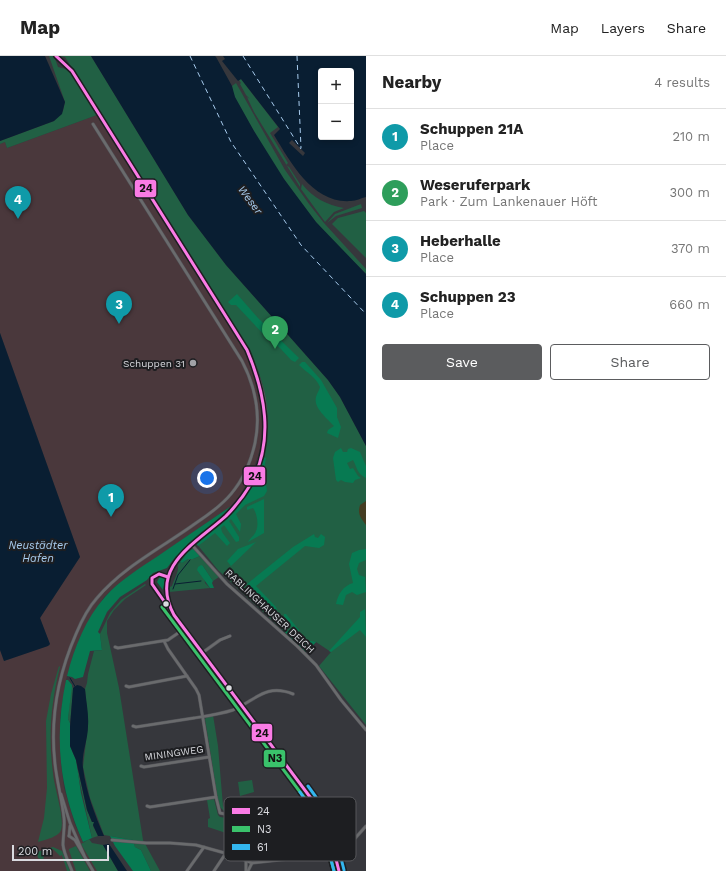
<!DOCTYPE html>
<meta charset="utf-8">
<style>
:root{--surface:#fff;--page:#f6f6f6;--text:#222;--muted:#767676;--line:#e0e0e0;--accent:#5b5c5e}
body{margin:0;font-family:"Work Sans",sans-serif;background:var(--page);color:var(--text)}
.controls{position:absolute;right:12px;top:12px;display:grid;overflow:hidden;border-radius:4px;box-shadow:0 2px 6px #0003}
.controls button{width:36px;height:36px;display:grid;place-items:center;padding:0;border:0;border-bottom:1px solid var(--line);background:var(--surface);color:var(--text);font:20px sans-serif}
.scale{position:absolute;left:12px;bottom:10px;width:97px;box-sizing:border-box;padding-left:4px;border:2px solid #dadbe0;border-top:0;font-size:11px;line-height:14px;white-space:nowrap;color:#dadbe0;-webkit-text-stroke:3px #1d1e21;paint-order:stroke}
.you{position:absolute;left:207px;top:422px;width:14px;height:14px;margin:-10px;border:3px solid #fff;border-radius:50%;background:#1a73e8;box-shadow:0 0 0 6px #1a73e833}
.badge{display:grid;place-items:center;width:26px;height:26px;border-radius:50%;background:var(--accent);color:#fff;font-size:13px;font-weight:700}
.pin{position:absolute;translate:-50% -33px;filter:drop-shadow(0 1px 2px #0008)}
.pin::after{content:'';position:absolute;top:21px;width:14px;height:12px;background:inherit;clip-path:polygon(0 0,100% 0,50% 100%)}
.list{margin:0;padding:0;list-style:none}
h2{display:flex;justify-content:space-between;align-items:center;height:52px;margin:0;padding:0 16px;font-size:17px}
h2 small{font-size:13px;font-weight:400;color:var(--muted)}
.list li{display:grid;grid-template-columns:26px 1fr auto;gap:12px;align-items:center;box-sizing:border-box;height:56px;padding:0 16px;border-top:1px solid var(--line)}
.list b{display:block;font-size:15px;white-space:nowrap}
.list p{margin:0;font-size:13px;white-space:nowrap;color:var(--muted)}
.list em{font-size:13px;font-style:normal;color:var(--muted)}
.actions{display:flex;gap:8px;padding:12px 16px}
.actions a{flex:1;padding:9px 0;border:1px solid var(--accent);border-radius:4px;text-align:center;font-size:14px;color:var(--accent)}
.actions .main{background:var(--accent);color:#fff}
.map{position:relative;flex:none;width:366px;height:815px;overflow:hidden}
header{display:flex;align-items:center;gap:24px;box-sizing:border-box;height:56px;padding:0 20px;background:var(--surface);border-bottom:1px solid var(--line)}
header strong{font-size:19px}
nav{display:flex;gap:22px;margin-inline-start:auto;font-size:14px}
main{display:flex}
aside{flex:1;background:var(--surface)}
.map>svg:first-child{display:block}
</style>
<header>
<strong>Map</strong>
<nav><a>Map</a><a>Layers</a><a>Share</a></nav>
</header>
<main>
<div class="map">
<svg width="366" height="815" viewBox="0 0 366 815">
<rect width="100%" height="100%" fill="#36373c"/>
<path fill="#4a383c" d="M 97,59 L 249,302 L 258,323 L 261,336 L 264,364 L 262,383 L 258,400 L 251,419 L 239,441 L 231,450 L 117,529 L 104,541 L 94,556 L 80,582 L 74,597 L 66,624 L 60,662 L 61,708 L 64,732 L 75,769 L 83,786 L 101,815 L 0,815 L 0,594 L 4,605 L 50,589 L 40,562 L 80,501 L 0,277 L 0,88 L 5,86 L 7,92 Z"/>
<g fill="#216044">
<path d="M 49,0 L 54,0 L 58,11 L 70,14 L 97,59 L 7,92 L 5,86 L 0,88 L 0,85 L 54,65 L 63,55 L 65,46 Z"/>
<path d="M 59,0 L 91,0 L 188,159 L 226,209 L 328,324 L 340,341 L 366,390 L 366,669 L 319,610 L 331,596 L 316,586 L 306,596 L 218,514 L 196,487 C 209,477 222,467 233,455 C 276,406 277,341 245,287 L 65,1 Z"/>
<path d="M 241,23 L 278,71 L 270,77 L 288,107 L 286,109 L 289,111 L 300,128 L 300,131 L 254,56 L 247,41 L 250,43 L 246,39 L 240,28 L 241,27 L 239,24 Z"/>
<path d="M 236,27 L 285,114 L 309,148 L 324,167 L 366,213 L 366,218 C 349,201 330,184 315,165 C 289,133 267,99 247,63 C 242,53 232,41 232,30 Z"/>
<path d="M 302,128 C 313,142 327,149 344,152 L 334,156 L 325,166 L 301,133 Z"/>
<path d="M 361,148 L 362,152 L 336,160 L 327,167 L 335,158 Z"/>
<path d="M 364,155 L 366,157 L 366,202 L 332,168 L 338,162 Z"/>
<path d="M 200,500 L 219,521 L 213,525 L 203,510 L 205,527 L 210,532 L 169,536 L 170,531 L 172,530 C 174,523 179,516 178,509 L 177,510 L 180,506 L 182,507 L 188,503 L 193,503 Z"/>
<path d="M 145,528 L 146,529 L 125,543 L 114,554 L 107,565 L 107,577 L 119,632 L 143,784 L 160,815 L 151,815 L 141,794 L 135,791 L 133,784 L 104,779 L 90,742 L 83,711 L 88,669 L 85,633 L 87,627 L 88,618 L 94,595 L 102,594 L 100,578 L 110,557 L 121,544 Z"/>
<path d="M 59,610 L 60,611 C 51,646 48,681 53,717 C 54,731 65,762 61,774 C 59,781 44,784 38,786 L 44,762 L 47,732 L 46,665 L 51,638 Z"/>
<path d="M 71,629 L 73,632 L 73,637 L 70,667 L 68,663 Z"/>
<path d="M 213,659 L 218,690 L 223,750 L 227,756 L 226,757 L 219,750 L 205,663 L 207,661 Z"/>
<path d="M 77,714 L 78,714 L 87,754 L 92,766 L 94,766 L 93,770 L 98,780 L 92,782 Z"/>
<path d="M 252,724 L 254,736 L 240,740 L 238,726 Z"/>
<path d="M 214,743 L 218,759 L 220,761 L 227,762 L 229,778 L 208,771 L 208,763 L 210,762 L 207,744 Z"/>
<path d="M 89,783 L 92,787 L 103,789 L 118,815 L 97,815 L 81,788 Z"/>
<path d="M 76,790 L 90,815 L 76,815 L 69,794 L 69,793 Z"/>
<path d="M 53,791 L 62,795 L 70,815 L 67,815 L 62,799 L 60,800 L 53,793 L 45,795 L 43,804 L 38,802 L 37,796 Z"/>
</g>
<g fill="#077a52">
<path d="M 237,238 L 258,262 L 299,302 L 295,306 L 291,304 L 280,292 L 267,282 L 236,249 L 231,249 L 228,246 Z"/>
<path d="M 302,306 L 305,306 L 321,324 L 337,352 L 337,361 L 341,371 L 338,382 L 327,377 L 328,374 L 334,370 C 328,363 313,352 316,341 C 317,337 319,335 320,331 C 316,321 307,317 299,309 Z"/>
<path d="M 341,392 L 343,396 L 347,396 L 348,393 L 351,392 L 360,396 L 366,410 L 366,422 C 357,418 357,411 353,404 L 347,407 L 350,413 L 353,412 L 358,420 L 361,422 L 355,424 L 353,427 L 345,426 L 341,424 L 338,426 L 336,424 L 333,402 L 335,396 Z"/>
<path d="M 263,401 L 266,402 L 264,413 L 267,435 L 264,440 L 245,449 L 236,458 L 241,468 L 240,476 L 231,463 L 229,465 L 239,481 L 239,485 L 236,486 L 224,469 L 221,472 L 222,476 L 230,487 L 227,490 L 215,477 L 198,490 L 196,487 L 226,462 L 240,445 L 243,444 L 256,422 Z"/>
<path d="M 264,443 L 264,477 L 248,486 C 250,482 255,479 256,475 C 259,469 257,457 253,452 L 247,454 L 247,451 Z"/>
<path d="M 231,450 L 218,464 L 189,487 L 179,499 L 176,500 L 167,512 L 153,517 L 147,524 L 120,541 L 107,556 L 98,576 L 100,578 L 102,594 L 90,595 L 83,621 L 75,623 L 72,621 L 67,620 C 74,592 86,562 105,541 C 120,524 140,512 158,500 C 182,483 207,467 231,450 Z"/>
<path d="M 314,478 L 315,481 L 318,482 L 321,478 L 325,481 L 324,489 L 319,492 L 305,490 L 256,530 L 276,551 L 277,554 L 274,555 L 247,528 L 293,491 Z"/>
<path d="M 256,486 L 231,510 L 227,505 L 238,493 Z"/>
<path d="M 194,492 L 200,500 L 193,503 L 188,503 L 182,507 L 180,506 L 188,496 Z"/>
<path d="M 366,493 L 366,504 L 359,507 L 357,513 L 359,519 L 365,521 L 366,536 L 357,539 L 352,536 L 346,539 L 343,549 L 336,548 C 338,538 343,530 353,527 L 349,508 L 352,497 L 359,494 Z"/>
<path d="M 201,509 L 203,510 L 213,525 L 212,527 L 214,532 L 210,532 L 197,514 L 198,511 Z"/>
<path d="M 162,520 L 165,524 L 163,534 L 157,526 L 159,522 Z"/>
<path d="M 365,553 L 366,581 L 360,574 L 331,596 L 329,595 L 360,561 L 360,556 Z"/>
<path d="M 284,558 L 286,558 L 299,574 L 298,576 L 296,576 L 284,560 Z"/>
<path d="M 282,573 L 285,573 L 296,582 L 316,586 L 306,596 Z"/>
<path d="M 66,624 L 68,624 L 72,629 L 68,663 L 70,667 L 70,690 L 76,704 L 81,737 L 92,782 L 83,786 C 59,733 54,681 66,624 Z"/>
<path d="M 110,780 L 133,784 L 135,791 L 141,794 L 151,815 L 133,815 L 115,790 Z"/>
</g>
<path fill="#453d22" d="M 366,445 L 366,469 C 361,462 357,458 360,449 Z"/>
<g fill="#091e32" fill-rule="evenodd">
<path d="M 0,0 L 45,0 L 65,46 L 62,58 L 54,65 L 0,85 Z"/>
<path d="M 91,0 L 215,0 L 216,1 L 232,30 L 235,41 L 254,75 L 284,123 L 316,166 L 366,218 L 366,390 L 340,341 L 328,324 L 226,209 L 188,159 Z"/>
<path d="M 223,0 L 366,0 L 366,141 C 361,142 356,145 351,145 C 313,148 291,107 274,79 L 280,73 L 241,23 L 238,25 L 222,5 L 225,3 ZM 321,15 L 351,15 L 351,81 L 321,81 Z"/>
<path d="M 0,277 L 80,501 L 40,562 L 50,588 L 48,590 L 4,605 L 0,594 Z"/>
<path d="M 77,629 L 81,630 L 85,633 C 86,645 89,658 88,670 C 88,684 81,698 83,712 C 86,736 95,759 104,780 L 98,780 L 93,769 L 94,766 L 92,766 L 87,754 L 76,704 L 70,690 L 70,671 L 73,632 Z"/>
<path d="M 109,788 L 127,815 L 118,815 L 103,789 Z"/>
</g>
<path fill="#36373c" d="M 292,84 L 305,97 L 303,100 L 289,87 Z"/>
<g fill="none" stroke-linecap="round" stroke-linejoin="round">
<g stroke="#091e32" stroke-width="1">
<path d="M 175,528 L 201,525"/>
<path d="M 173,533 L 178,519 L 190,504"/>
<path d="M 70,622 L 76,632"/>
</g>
<g stroke="#a8ccee" stroke-width="1" stroke-dasharray="5 4" stroke-linecap="butt">
<path d="M 190,0 L 231,86 L 301,189 L 366,258"/>
<path d="M 243,0 L 301,93"/>
<path d="M 297,0 L 301,92"/>
</g>
<g stroke="#535459" stroke-width="3.5">
<g id="street">
<path d="M 56,0 L 67,9 L 72,15 L 247,294 C 254,309 261,325 264,342 C 271,384 256,432 224,461 C 200,484 163,502 166,541"/>
<path d="M 191,488 L 227,528 L 297,590 L 316,609 L 341,644 L 366,674"/>
<path d="M 168,521 L 159,518 L 152,522 C 151,530 163,546 169,551"/>
<path d="M 164,585 L 168,593 L 196,633 L 199,639 L 216,741 L 220,757 C 235,761 251,759 266,765 L 276,804"/>
<path d="M 115,591 L 118,592 L 168,584 L 184,573"/>
<path d="M 202,597 L 220,584 L 230,580"/>
<path d="M 126,630 L 129,631 L 187,620"/>
<path d="M 133,670 L 136,671 C 156,668 175,665 194,662 C 207,660 221,658 233,654 C 255,645 265,627 293,638"/>
<path d="M 141,710 L 144,711 L 209,701"/>
<path d="M 61,738 L 70,767 L 84,799"/>
<path d="M 147,750 L 150,751 L 216,741"/>
<path d="M 69,780 L 75,784 L 93,815"/>
<path d="M 69,780 L 70,770"/>
<path d="M 112,784 L 146,787 L 170,787 L 196,789 L 232,799 L 252,807 L 297,802 L 328,802 L 336,800 L 350,788 L 366,770"/>
<path d="M 246,806 L 246,815"/>
<path d="M 72,815 C 69,807 64,798 63,789 C 63,780 65,771 64,762 C 62,744 57,726 55,708 C 50,664 58,619 76,578 C 81,566 88,552 97,542 C 124,510 163,491 196,467 C 208,459 221,450 231,438 C 243,424 251,405 255,387 C 261,358 255,330 242,305 L 93,68"/>
<path d="M 187,815 L 204,791"/>
<path d="M 214,815 L 226,797"/>
<path d="M 248,815 L 252,807"/>
</g>
</g>
<g stroke="#535459" stroke-width="4.5">
<path id="secondary" d="M 166,541 L 169,551 L 174,559 L 316,749 L 329,776 L 339,815"/>
</g>
<use href="#street" stroke="#6a6b6d" stroke-width="2.5"/>
<use href="#secondary" stroke="#6a6b6d" stroke-width="3.5"/>
<g stroke="#1d1e21" stroke-width="6">
<g id="bus-1">
<path d="M 56,0 L 72,15 L 247,294 C 265,337 274,383 252,426 C 245,438 236,450 226,460 C 196,487 148,511 174,559 L 316,749 L 329,776 L 339,815"/>
<path d="M 166,548 L 152,528 L 152,522 L 159,518 L 168,521"/>
</g>
</g>
<g stroke="#1d1e21" stroke-width="6">
<path id="bus-2" d="M 162,551 L 312,752 L 324,778 L 334,815"/>
</g>
<g stroke="#1d1e21" stroke-width="6">
<g id="bus-3">
<path d="M 308,730 C 329,757 336,781 344,814"/>
<path d="M 300,736 C 317,760 327,786 334,815"/>
</g>
</g>
<use href="#bus-1" stroke="#fa7be5" stroke-width="3"/>
<use href="#bus-2" stroke="#3ac26b" stroke-width="3"/>
<use href="#bus-3" stroke="#33b6ee" stroke-width="3"/>
</g>
<circle fill="#a1a2a7" stroke="#1d1e21" stroke-width="1.5" cx="193" cy="307" r="4"/>
<g fill="#dadbe0" stroke="#1d1e21" stroke-width="1.5">
<circle cx="166" cy="548" r="3.5"/>
<circle cx="229" cy="632" r="3.5"/>
</g>
<g text-anchor="middle" dominant-baseline="central" stroke-width="4" stroke-linejoin="round" paint-order="stroke">
<g font-size="10" fill="#dadbe0" stroke="#1d1e21" text-anchor="end">
<text x="185" y="307">Schuppen 31</text>
</g>
<g font-size="10" fill="#dadbe0" stroke="#1d1e21">
<text transform="translate(270 555) rotate(43)">RABLINGHAUSER DEICH</text>
<text transform="translate(174 697) rotate(-8)">MININGWEG</text>
</g>
<g font-size="11" font-style="italic" fill="#a8ccee" stroke="#1d1e21">
<text transform="translate(250 144) rotate(53)">Weser</text>
<text x="38" y="489">Neustädter<tspan x="38" dy="13">Hafen</tspan></text>
</g>
</g>
<rect x="224" y="741" width="132" height="64" rx="6" fill="#1d1e21" stroke="#56575a" stroke-width="1"/>
<rect x="232" y="752" width="18" height="6" fill="#fa7be5"/>
<rect x="232" y="770" width="18" height="6" fill="#3ac26b"/>
<rect x="232" y="788" width="18" height="6" fill="#33b6ee"/>
<g font-size="11" fill="#dadbe0">
<text x="257" y="759">24</text>
<text x="257" y="777">N3</text>
<text x="257" y="795">61</text>
</g>
<g stroke="#1d1e21" stroke-width="1.5">
<rect x="134" y="123" width="23" height="19" rx="4" fill="#fa7be5"/>
<rect x="243" y="410" width="23" height="20" rx="4" fill="#fa7be5"/>
<rect x="251" y="667" width="22" height="19" rx="4" fill="#fa7be5"/>
<rect x="263" y="693" width="23" height="19" rx="4" fill="#3ac26b"/>
</g>
<g font-size="11" text-anchor="middle" font-weight="bold" fill="#111">
<text x="146" y="136">24</text>
<text x="255" y="424">24</text>
<text x="262" y="681">24</text>
<text x="275" y="706">N3</text>
</g>
</svg>
<div class="controls">
<button>+</button>
<button>−</button>
</div>
<div class="scale">200 m</div>
<div class="you"></div>
<div class="pin badge" style="left:111px;top:461px;background:#0f9aa8">1</div>
<div class="pin badge" style="left:275px;top:293px;background:#2e9e5b">2</div>
<div class="pin badge" style="left:119px;top:268px;background:#0f9aa8">3</div>
<div class="pin badge" style="left:18px;top:163px;background:#0f9aa8">4</div>
</div>
<aside>
<h2>Nearby<small>4 results</small></h2>
<ul class="list">
<li><span class="badge" style="background:#0f9aa8">1</span><div><b>Schuppen 21A</b><p>Place</p></div><em>210 m</em></li>
<li><span class="badge" style="background:#2e9e5b">2</span><div><b>Weseruferpark</b><p>Park · Zum Lankenauer Höft</p></div><em>300 m</em></li>
<li><span class="badge" style="background:#0f9aa8">3</span><div><b>Heberhalle</b><p>Place</p></div><em>370 m</em></li>
<li><span class="badge" style="background:#0f9aa8">4</span><div><b>Schuppen 23</b><p>Place</p></div><em>660 m</em></li>
</ul>
<div class="actions"><a class="main">Save</a><a>Share</a></div>
</aside>
</main>
